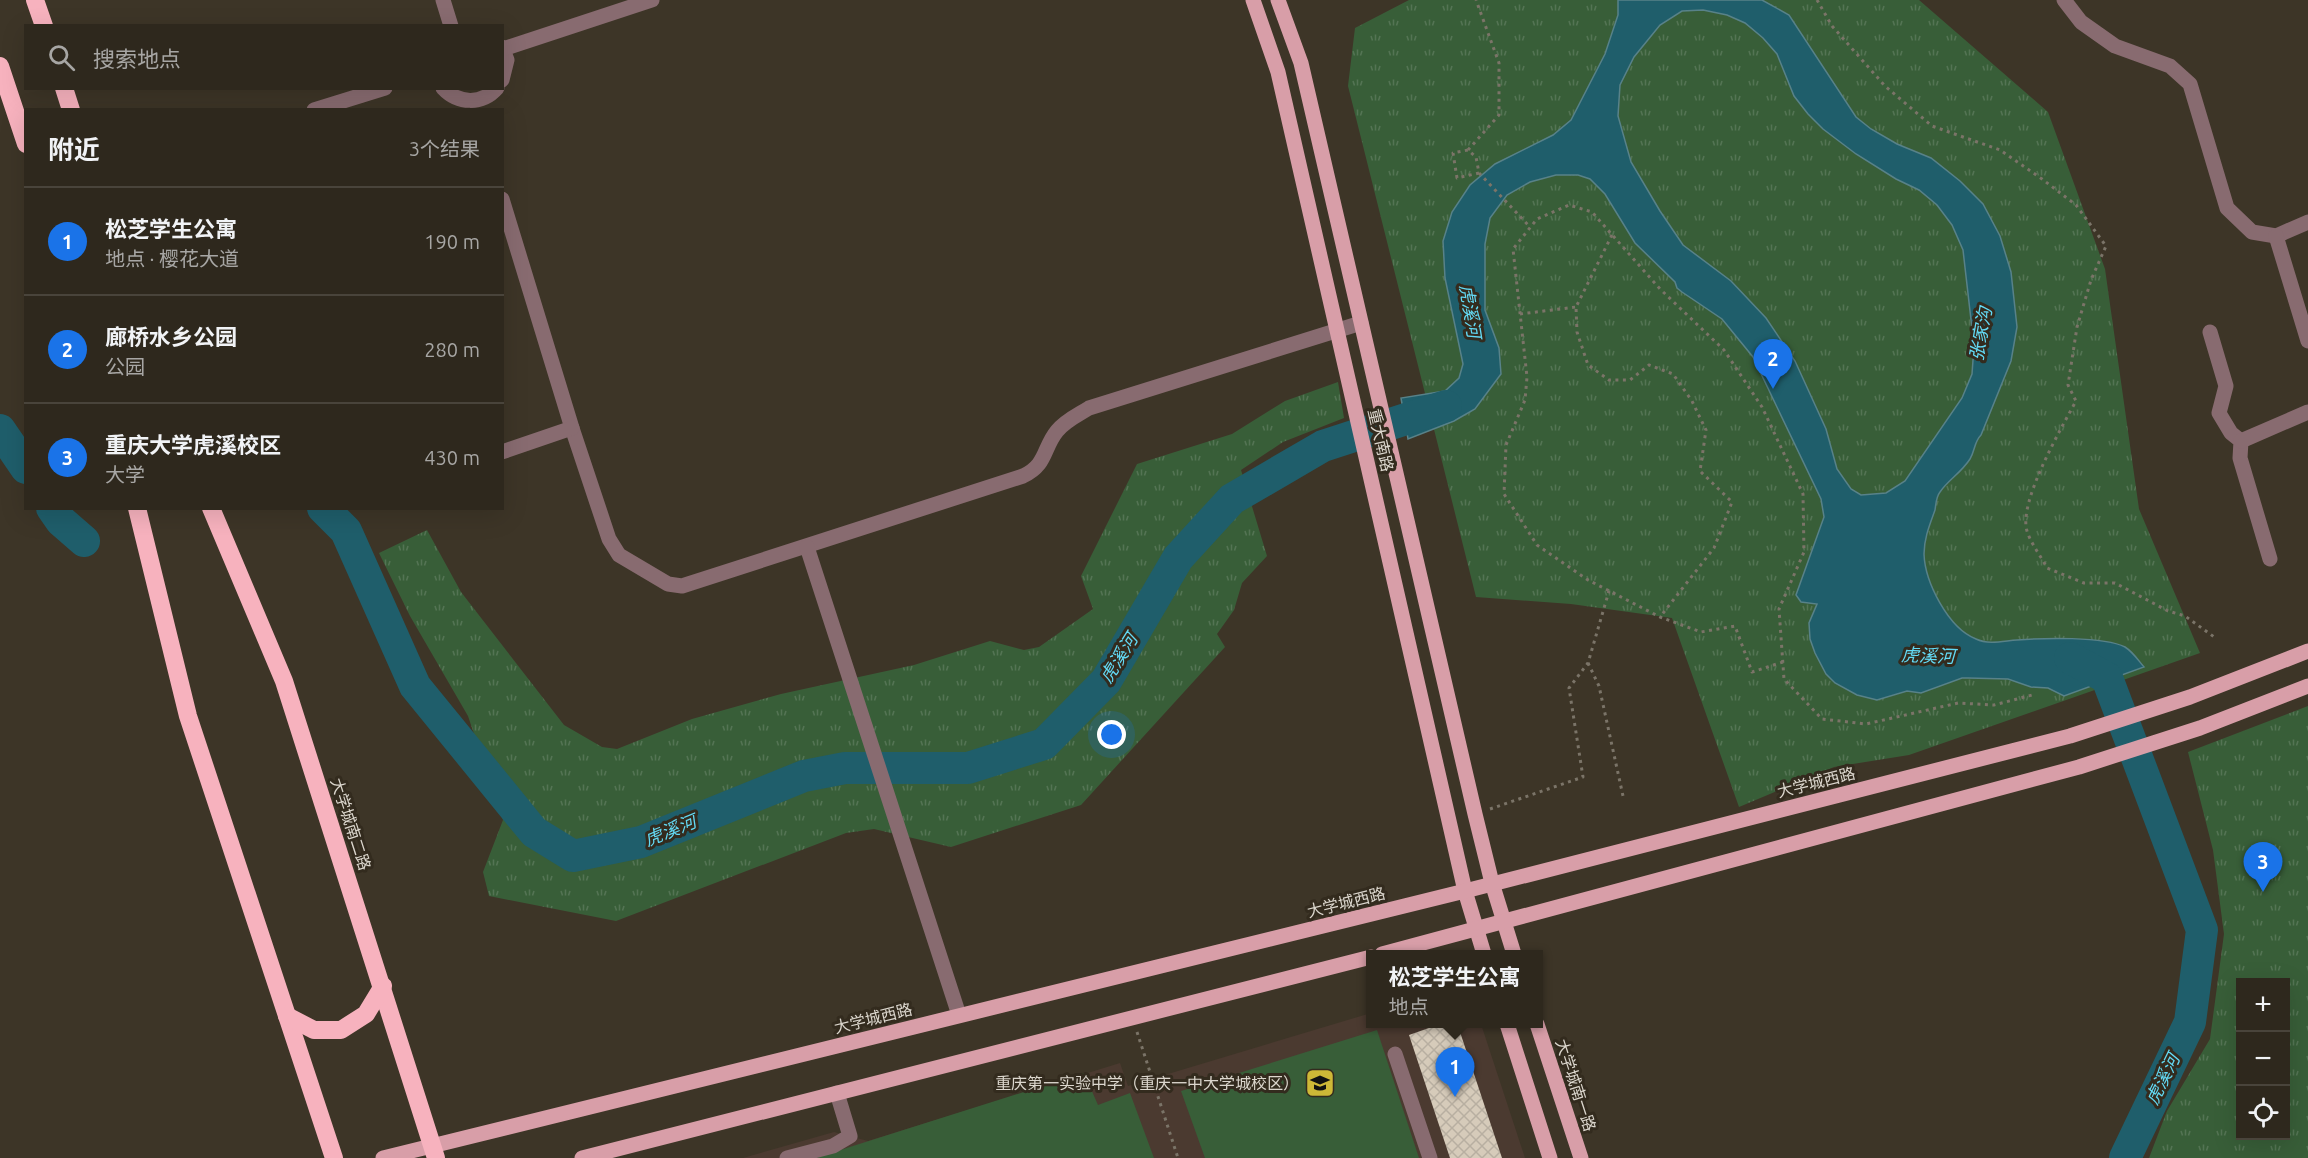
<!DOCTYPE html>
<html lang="zh">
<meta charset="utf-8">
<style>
:root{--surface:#2e281d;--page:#363026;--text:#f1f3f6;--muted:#a7a6a4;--line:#49443b;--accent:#1a73e8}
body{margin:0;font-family:Ubuntu,"Noto Sans SC",sans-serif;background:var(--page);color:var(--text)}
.controls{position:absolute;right:18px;bottom:18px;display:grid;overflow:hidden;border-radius:0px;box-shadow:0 6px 24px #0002}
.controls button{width:54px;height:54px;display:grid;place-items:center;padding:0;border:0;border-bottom:2px solid var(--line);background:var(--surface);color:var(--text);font:30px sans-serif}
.you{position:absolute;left:1112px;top:735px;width:21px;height:21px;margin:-15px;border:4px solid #fff;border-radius:50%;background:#1a73e8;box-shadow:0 0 0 9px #1a73e833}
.badge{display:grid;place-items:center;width:39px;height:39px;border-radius:50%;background:var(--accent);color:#fff;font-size:20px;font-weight:700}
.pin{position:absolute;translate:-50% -50px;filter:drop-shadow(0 2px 3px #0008)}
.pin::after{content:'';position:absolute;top:32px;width:21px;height:18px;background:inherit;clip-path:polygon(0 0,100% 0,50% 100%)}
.popup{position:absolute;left:1366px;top:950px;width:177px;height:78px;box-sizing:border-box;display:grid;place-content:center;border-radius:0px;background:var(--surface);filter:drop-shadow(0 2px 4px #0005);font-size:20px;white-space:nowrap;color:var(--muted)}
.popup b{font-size:22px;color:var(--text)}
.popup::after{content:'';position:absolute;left:50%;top:100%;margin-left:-12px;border:12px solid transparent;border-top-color:var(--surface)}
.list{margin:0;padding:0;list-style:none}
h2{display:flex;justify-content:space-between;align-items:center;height:78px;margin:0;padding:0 24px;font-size:26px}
h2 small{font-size:20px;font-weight:400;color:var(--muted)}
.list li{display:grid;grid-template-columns:39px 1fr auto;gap:18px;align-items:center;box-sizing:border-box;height:108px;padding:0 24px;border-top:2px solid var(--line)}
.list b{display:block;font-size:22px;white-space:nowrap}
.list p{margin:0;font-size:20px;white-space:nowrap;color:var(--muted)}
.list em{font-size:20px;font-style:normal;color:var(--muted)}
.icon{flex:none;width:33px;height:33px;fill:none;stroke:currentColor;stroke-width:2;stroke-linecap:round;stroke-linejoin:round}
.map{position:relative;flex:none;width:2308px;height:1158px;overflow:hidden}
.search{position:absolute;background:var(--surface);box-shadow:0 6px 24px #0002;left:24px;top:24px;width:480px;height:66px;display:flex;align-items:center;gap:15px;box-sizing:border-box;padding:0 21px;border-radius:0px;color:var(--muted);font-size:22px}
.panel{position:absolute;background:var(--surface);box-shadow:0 6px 24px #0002;left:24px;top:108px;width:480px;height:402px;border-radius:0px}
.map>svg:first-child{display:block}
</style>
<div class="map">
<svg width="2308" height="1158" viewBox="0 0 2308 1158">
<defs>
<pattern id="grass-tufts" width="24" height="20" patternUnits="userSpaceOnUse" patternTransform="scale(1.5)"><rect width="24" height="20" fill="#385e38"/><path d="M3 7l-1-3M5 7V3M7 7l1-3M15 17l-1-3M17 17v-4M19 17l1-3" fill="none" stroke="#547454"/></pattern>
<pattern id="building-cross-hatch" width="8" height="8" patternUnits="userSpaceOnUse" patternTransform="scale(1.5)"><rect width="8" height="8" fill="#d6cbba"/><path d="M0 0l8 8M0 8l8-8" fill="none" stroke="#b8afa1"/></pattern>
</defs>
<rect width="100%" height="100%" fill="#3d3527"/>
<path fill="#4b3a30" d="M 1371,1013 L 1371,1024 L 1481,1024 L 1525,1158 L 743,1158 L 834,1132 L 868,1141 L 1120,1063 L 1128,1086 Z"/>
<g fill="url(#grass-tufts)" fill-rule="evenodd">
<path d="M 1409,0 L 1919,0 L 2048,112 L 2105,269 L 2139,509 L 2200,653 L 1909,755 L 1834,767 L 1739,807 L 1672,618 L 1571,604 L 1476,597 L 1348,86 L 1355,28 Z"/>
<path d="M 1338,382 L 1344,418 L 1283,442 L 1241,470 L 1267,556 L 1242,583 L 1234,610 L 1217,634 L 1225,647 L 1081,805 L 951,847 L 874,829 L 846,833 L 616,921 L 489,896 L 483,872 L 503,820 L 468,716 L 410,616 L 379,553 L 427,530 L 461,592 L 564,725 L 602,747 L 617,749 L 692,719 L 781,694 L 914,665 L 990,641 L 1024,650 L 1039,647 L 1093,609 L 1081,576 L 1137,464 L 1232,434 L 1285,401 Z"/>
<path d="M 2308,706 L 2308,1158 L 2149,1158 L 2167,1111 L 2210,1039 L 2224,934 L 2213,850 L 2188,752 ZM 2240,982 L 2286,982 L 2286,1136 L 2240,1136 Z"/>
</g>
<g fill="#385e38">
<path d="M 1377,1030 L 1419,1158 L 1205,1158 L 1181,1091 Z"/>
<path d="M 1084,1073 L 1098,1105 L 1130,1093 L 1154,1158 L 815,1158 Z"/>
</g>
<path fill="#1f5e6b" stroke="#588289" stroke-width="1.5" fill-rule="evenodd" d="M 1618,0 L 1762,0 L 1789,15 L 1856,117 L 1871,129 L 1897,144 L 1931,158 L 1960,181 L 1983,204 L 2000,236 L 2011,272 L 2017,327 L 2011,361 L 1981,435 C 1974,442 1975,451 1970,459 C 1961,473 1948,480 1940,492 C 1936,497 1936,504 1935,510 C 1930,524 1924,538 1924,554 C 1925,582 1948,628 1976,639 C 1989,645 2003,641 2017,640 C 2042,638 2103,636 2125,647 C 2133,652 2138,660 2144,667 L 2064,696 L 2048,688 L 2031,687 L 2008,679 L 1968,678 L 1962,678 L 1921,693 L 1907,691 L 1877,700 L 1857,695 L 1835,683 L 1826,674 L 1815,653 L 1810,639 L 1809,623 L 1817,604 L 1801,602 L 1796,595 L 1824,517 L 1821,499 L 1753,357 L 1722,319 L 1682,292 L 1677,288 L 1675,282 L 1635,243 L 1605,194 L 1590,179 L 1578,175 L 1556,175 L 1530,182 L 1507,195 L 1490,218 L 1485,244 L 1485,310 L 1499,348 L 1501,374 L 1475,409 L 1454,421 L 1408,439 L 1401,398 L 1445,391 L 1459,378 L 1463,364 L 1445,278 L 1443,241 L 1452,212 L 1470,185 L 1495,164 L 1553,135 L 1571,120 L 1605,54 L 1618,15 ZM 1703,10 L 1727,15 L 1745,23 L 1763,38 L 1777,54 L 1794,96 L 1808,114 L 1823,129 L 1856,154 L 1896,179 L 1919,190 L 1937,205 L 1952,225 L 1963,250 L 1974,346 L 1972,374 L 1962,398 L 1905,481 L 1886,493 L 1861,495 L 1851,489 L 1837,469 L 1826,429 L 1795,361 L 1766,318 L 1731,281 L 1683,245 L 1660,211 L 1631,162 L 1618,116 L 1620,85 L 1634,57 L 1660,25 L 1682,11 Z"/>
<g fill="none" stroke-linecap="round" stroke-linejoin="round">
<g stroke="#1f5e6b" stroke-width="32">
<path d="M 0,430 L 26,468"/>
<path d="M 52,508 L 61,521 L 84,541"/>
<path d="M 323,508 L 346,531 L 415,686 L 534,832 L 573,856 L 641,842 L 804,776 L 845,768 L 968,768 L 1044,744 L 1106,681 L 1178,558 L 1232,499 L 1323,446 L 1446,406"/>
<path d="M 2070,658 L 2107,678 L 2202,930 L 2190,1022 L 2125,1158"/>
</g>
</g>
<path fill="url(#building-cross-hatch)" d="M 1443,1023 L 1457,1023 L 1502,1158 L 1450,1158 L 1409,1035 Z"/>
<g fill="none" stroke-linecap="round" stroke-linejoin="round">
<g stroke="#7b7468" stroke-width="3" stroke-dasharray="3 4.5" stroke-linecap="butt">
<path d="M 1817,0 L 1832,26 L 1885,86 L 1932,126 L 2000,150 L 2042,179 L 2076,205 L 2106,246 L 2091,280 L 2077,327 L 2068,385 L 2076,401 C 2062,427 2018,502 2027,531 C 2031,544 2041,556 2047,568 L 2084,583 L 2115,583 L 2168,611 L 2185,616 L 2217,639"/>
<path d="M 1468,150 L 1499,115 L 1499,63 L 1476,0"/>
<path d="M 1479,173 L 1457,178 L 1453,153 L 1468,150 L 1476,157 L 1479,173 L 1530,227"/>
<path d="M 1612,235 L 1576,307 L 1577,332 L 1588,365 L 1609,380 L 1630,380 L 1649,365 L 1673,374 L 1692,401 L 1706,430 L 1700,471 L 1732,502 L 1714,548 L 1660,617"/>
<path d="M 1520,314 L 1576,307"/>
<path d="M 1783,662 L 1752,672 L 1735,626 L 1701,632 L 1660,617 L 1588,580 L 1537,545 L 1504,494 L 1506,445 L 1525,400 L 1527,377 L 1513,249 L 1537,219 L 1569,205 L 1592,212 L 1660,289 L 1724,350 L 1762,407 L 1803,494 L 1804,552 L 1779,609 L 1784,679 L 1822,719 L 1866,724 L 1958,703 L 1994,705 L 2036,694"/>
<path d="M 1588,663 L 1599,686 L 1623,796"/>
<path d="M 1490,809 L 1583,777 L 1569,688 L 1588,663 L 1609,591"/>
<path d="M 1137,1032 L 1178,1158"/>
</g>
<g stroke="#886b70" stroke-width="15">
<path d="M 443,0 L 451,26"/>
<path d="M 2064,0 L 2081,22 L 2115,46 L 2170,66 L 2190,84 L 2227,208 L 2252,232 L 2276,236 L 2308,222"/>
<path d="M 502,47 L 507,60 L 502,80"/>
<path d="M 503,49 L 652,0"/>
<path d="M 443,88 C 458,104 482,105 497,88"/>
<path d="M 314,110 L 385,88"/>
<path d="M 502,199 L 572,428 L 609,539 L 619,555 L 668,584 L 682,586 L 1023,476 C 1047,465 1043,448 1057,431 C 1066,420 1078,415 1089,408 L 1361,323"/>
<path d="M 2276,236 L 2308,341"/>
<path d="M 2210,332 L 2226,386 L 2219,413 L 2231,433 L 2241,441 L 2240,458 L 2270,559"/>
<path d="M 2241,441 L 2308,412"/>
<path d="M 502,452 L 572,428"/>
<path d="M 807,547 L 959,1015"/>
<path d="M 1395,1054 L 1430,1158"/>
<path d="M 787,1158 L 833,1146 L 850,1136 L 837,1093"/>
</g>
<g stroke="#d89ea8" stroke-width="15">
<path d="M 1253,0 L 1278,72 L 1465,891 L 1484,954"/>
<path d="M 1278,0 L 1301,63 L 1475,814 L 1492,883 L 1514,954"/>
<path d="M 1382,954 L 2079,767 L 2200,728 L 2308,686"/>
<path d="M 1507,1024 L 1550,1158"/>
<path d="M 1537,1024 L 1581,1158"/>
<path d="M 383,1158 L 1465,891 L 2070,736 L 2190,697 L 2308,651"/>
<path d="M 582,1158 L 1371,957"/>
</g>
<g stroke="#f7b2be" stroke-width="18">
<path d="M 35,0 L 44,26"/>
<path d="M 0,66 L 26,144"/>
<path d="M 64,88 L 71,110"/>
<path d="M 137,508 L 188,716 L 334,1158"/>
<path d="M 211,508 L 284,681 L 436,1158"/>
<path d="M 287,1016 L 314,1030 L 341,1030 L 366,1014 L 383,986"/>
</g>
</g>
<defs>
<g id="school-square" transform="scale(1.5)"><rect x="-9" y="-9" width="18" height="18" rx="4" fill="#ceb837" stroke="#332b1e"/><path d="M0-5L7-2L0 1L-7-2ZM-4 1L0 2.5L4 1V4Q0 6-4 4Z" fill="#111"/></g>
</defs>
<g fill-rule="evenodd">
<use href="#school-square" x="1320" y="1083"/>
</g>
<g text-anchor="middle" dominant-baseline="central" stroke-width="6" stroke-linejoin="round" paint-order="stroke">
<g font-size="16" fill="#dcd7ce" stroke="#332b1e">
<text transform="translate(1381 440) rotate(77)">重大南路</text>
<text transform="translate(1816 782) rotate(-14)">大学城西路</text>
<text transform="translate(351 824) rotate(72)">大学城南二路</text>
<text transform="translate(1346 902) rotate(-14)">大学城西路</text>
<text transform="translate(873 1018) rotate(-14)">大学城西路</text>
<text transform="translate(1576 1085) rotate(72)">大学城南一路</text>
</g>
<g font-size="16" fill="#dcd7ce" stroke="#332b1e" text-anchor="end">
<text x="1299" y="1083">重庆第一实验中学（重庆一中大学城校区）</text>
</g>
<g font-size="18" font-style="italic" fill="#63daf5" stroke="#332b1e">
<text transform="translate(1471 311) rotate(81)">虎溪河</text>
<text transform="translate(1980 334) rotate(-80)">张家沟</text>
<text transform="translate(1928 655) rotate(2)">虎溪河</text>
<text transform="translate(1118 658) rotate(-58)">虎溪河</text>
<text transform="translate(670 830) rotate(-22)">虎溪河</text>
<text transform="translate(2162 1079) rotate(-64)">虎溪河</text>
</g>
</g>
</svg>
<div class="controls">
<button>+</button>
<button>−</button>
<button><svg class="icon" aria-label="locate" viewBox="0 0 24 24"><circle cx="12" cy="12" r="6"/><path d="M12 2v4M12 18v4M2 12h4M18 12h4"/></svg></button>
</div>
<div class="you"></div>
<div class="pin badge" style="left:1455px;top:1097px">1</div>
<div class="popup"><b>松芝学生公寓</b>地点</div>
<div class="pin badge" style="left:1773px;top:389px">2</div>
<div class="pin badge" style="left:2263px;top:892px">3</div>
<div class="search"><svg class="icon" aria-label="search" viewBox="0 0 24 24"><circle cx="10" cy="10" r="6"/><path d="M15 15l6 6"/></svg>搜索地点</div>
<section class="panel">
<h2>附近<small>3个结果</small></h2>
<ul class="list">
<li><span class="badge">1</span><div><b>松芝学生公寓</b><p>地点 · 樱花大道</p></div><em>190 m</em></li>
<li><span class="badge">2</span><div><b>廊桥水乡公园</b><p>公园</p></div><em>280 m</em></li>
<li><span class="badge">3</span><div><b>重庆大学虎溪校区</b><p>大学</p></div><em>430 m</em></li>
</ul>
</section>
</div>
